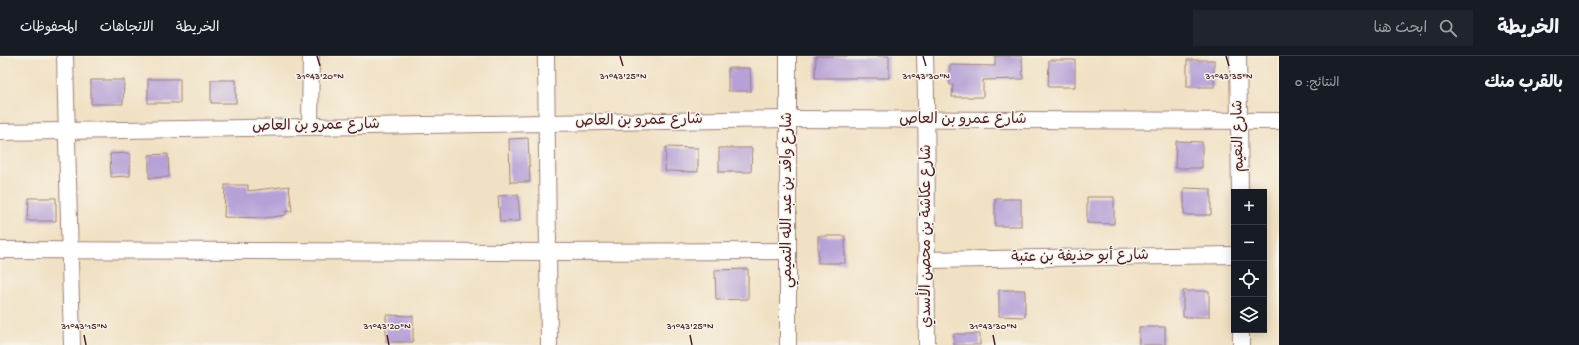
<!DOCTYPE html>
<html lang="ar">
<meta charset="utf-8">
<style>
:root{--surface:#171b24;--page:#20242c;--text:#f1f3f6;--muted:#9ea1a6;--line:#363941}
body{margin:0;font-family:"Gochi Hand","Playpen Sans Arabic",sans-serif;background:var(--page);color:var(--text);direction:rtl}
.controls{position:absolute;right:12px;bottom:12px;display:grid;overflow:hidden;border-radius:0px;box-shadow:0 2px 10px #0003}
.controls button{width:36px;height:36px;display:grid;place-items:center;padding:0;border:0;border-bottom:1px solid var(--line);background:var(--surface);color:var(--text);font:20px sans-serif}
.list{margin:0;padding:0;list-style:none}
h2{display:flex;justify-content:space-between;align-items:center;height:52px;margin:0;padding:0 16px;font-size:17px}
h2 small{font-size:13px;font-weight:400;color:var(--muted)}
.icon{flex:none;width:22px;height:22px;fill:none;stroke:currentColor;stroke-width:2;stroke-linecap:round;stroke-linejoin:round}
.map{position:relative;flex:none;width:1279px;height:289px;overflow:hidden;direction:ltr}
header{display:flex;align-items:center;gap:24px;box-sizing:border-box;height:56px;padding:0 20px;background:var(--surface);border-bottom:1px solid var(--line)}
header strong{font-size:19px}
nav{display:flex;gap:22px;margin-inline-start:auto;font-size:14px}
.search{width:280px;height:36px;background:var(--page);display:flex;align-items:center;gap:10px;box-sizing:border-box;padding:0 14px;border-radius:0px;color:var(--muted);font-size:15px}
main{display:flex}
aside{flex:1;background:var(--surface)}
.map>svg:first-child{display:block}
</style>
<header>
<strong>الخريطة</strong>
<div class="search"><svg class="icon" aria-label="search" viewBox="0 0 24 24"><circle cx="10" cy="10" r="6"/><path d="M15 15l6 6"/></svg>ابحث هنا</div>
<nav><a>الخريطة</a><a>الاتجاهات</a><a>المحفوظات</a></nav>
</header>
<main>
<aside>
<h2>بالقرب منك<small>النتائج: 0</small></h2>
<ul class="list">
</ul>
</aside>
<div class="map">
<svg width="1279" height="289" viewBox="0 0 1279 289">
<rect width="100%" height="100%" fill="#f7f3e8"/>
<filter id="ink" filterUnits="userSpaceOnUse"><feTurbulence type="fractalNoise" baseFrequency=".025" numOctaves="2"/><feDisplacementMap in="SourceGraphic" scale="8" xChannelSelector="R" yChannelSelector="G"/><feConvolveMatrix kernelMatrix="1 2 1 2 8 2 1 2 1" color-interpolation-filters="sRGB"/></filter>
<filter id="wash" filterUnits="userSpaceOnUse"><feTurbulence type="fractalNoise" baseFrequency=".012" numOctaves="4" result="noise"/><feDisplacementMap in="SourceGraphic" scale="16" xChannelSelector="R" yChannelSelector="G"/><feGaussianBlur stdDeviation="0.9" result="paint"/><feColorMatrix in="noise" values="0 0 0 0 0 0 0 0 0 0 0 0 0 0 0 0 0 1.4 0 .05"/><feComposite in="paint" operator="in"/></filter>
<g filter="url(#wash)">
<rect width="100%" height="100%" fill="#f1e1c4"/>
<g id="blocks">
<g fill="#b6a1d7">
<path d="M 816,0 L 889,0 L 889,22 L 815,22 Z"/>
<path d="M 995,0 L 1022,0 L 1023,23 L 983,24 L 983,41 L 952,41 L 953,29 L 950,29 L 950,9 L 995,10 Z"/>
<path d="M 1049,4 L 1075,4 L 1075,31 L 1048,31 Z"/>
<rect x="1187" y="4" width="27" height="27"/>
<path d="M 728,12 L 750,12 L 751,35 L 728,35 Z"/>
<rect x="148" y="23" width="32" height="24"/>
<path d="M 91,24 L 124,24 L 123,48 L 91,48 Z"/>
<rect x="211" y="24" width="25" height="23"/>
<path d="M 528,82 L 530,126 L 510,126 L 509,83 Z"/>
<path d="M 1176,85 L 1202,86 L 1202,112 L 1175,112 Z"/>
<path d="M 666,91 L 698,92 L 698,116 L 665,115 Z"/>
<path d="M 719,92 L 752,92 L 751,116 L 719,116 Z"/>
<path d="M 130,97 L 130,120 L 111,121 L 110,98 Z"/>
<path d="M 168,98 L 169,121 L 149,122 L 149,99 Z"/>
<path d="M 225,129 L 248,129 L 248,135 L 289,130 L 292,155 L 286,155 L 286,159 L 265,162 L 224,161 Z"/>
<path d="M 1184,132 L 1211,133 L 1211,159 L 1184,159 Z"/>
<path d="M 518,139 L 520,165 L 500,166 L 498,140 Z"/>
<path d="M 1087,141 L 1114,141 L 1114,168 L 1087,167 Z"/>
<path d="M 29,142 L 56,142 L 56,165 L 28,165 Z"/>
<rect x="995" y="143" width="26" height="27"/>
<rect x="818" y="180" width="27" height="27"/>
<path d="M 748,213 L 748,243 L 716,244 L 715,214 Z"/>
<path d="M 999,234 L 1025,234 L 1025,261 L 999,260 Z"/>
<rect x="1183" y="235" width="26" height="26"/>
<path d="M 386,259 L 413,260 L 413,286 L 386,286 Z"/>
<rect x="1139" y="271" width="26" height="18"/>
<rect x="954" y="278" width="26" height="11"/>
</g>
</g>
</g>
<g filter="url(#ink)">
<use href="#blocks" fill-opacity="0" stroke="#9e8078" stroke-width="1"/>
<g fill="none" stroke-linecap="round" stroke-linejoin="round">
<g stroke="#9e8078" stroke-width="18">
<g id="minor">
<path d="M 65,0 L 72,289"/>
<path d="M 311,0 L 310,70 L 321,70"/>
<path d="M 546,0 L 549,289"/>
<path d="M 788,0 L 788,289"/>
<path d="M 925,0 C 928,96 926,193 927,289"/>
<path d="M 1238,0 L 1240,136"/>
<path d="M 0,76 L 788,63 L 1279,65"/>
<path d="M 0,194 L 548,196 L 788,195"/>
<path d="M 926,204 L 1234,199"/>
<path d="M 1241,274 L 1241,289"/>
</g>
</g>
<use href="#minor" stroke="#fff" stroke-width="16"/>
</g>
</g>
<path fill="none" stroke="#4a1f2b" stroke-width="1.5" d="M 317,0 L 320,10M 620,0 L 623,10M 923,0 L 926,10M 1226,0 L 1229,10M 84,279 L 86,289M 387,279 L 389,289M 690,279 L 692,289M 993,279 L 995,289"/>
<g text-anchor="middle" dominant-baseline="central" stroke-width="3" stroke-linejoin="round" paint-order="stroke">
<g font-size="15" fill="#4a1f2b" stroke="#f7f3e8">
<text x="963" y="64">شارع عمرو بن العاص</text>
<text transform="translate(639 65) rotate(-1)">شارع عمرو بن العاص</text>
<text transform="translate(316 70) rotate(-1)">شارع عمرو بن العاص</text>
<text transform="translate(1239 80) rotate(-91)">شارع النعيم</text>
<text transform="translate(788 144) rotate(-90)">شارع واقد بن عبد الله التميمي</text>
<text transform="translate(927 180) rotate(-90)">شارع عكاشة بن محصن الأسدي</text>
<text transform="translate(1080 201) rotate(-1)">شارع أبو حذيفة بن عتبة</text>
</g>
</g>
<g font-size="10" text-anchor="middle" fill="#4a1f2b" stroke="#f7f3e8" stroke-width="3" stroke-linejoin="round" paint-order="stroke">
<text x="1229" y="23">31°43'35"N</text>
<text x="320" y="23">31°43'20"N</text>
<text x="623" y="23">31°43'25"N</text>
<text x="926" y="23">31°43'30"N</text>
<text x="84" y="273">31°43'15"N</text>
<text x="387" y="273">31°43'20"N</text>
<text x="690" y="273">31°43'25"N</text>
<text x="993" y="273">31°43'30"N</text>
</g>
</svg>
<div class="controls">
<button>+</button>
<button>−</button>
<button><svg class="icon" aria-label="locate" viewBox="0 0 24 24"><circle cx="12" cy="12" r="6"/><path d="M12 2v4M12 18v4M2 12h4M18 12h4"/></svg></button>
<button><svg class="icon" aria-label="layers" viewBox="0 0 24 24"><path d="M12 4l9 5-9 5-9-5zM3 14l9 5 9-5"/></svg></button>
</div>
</div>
</main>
